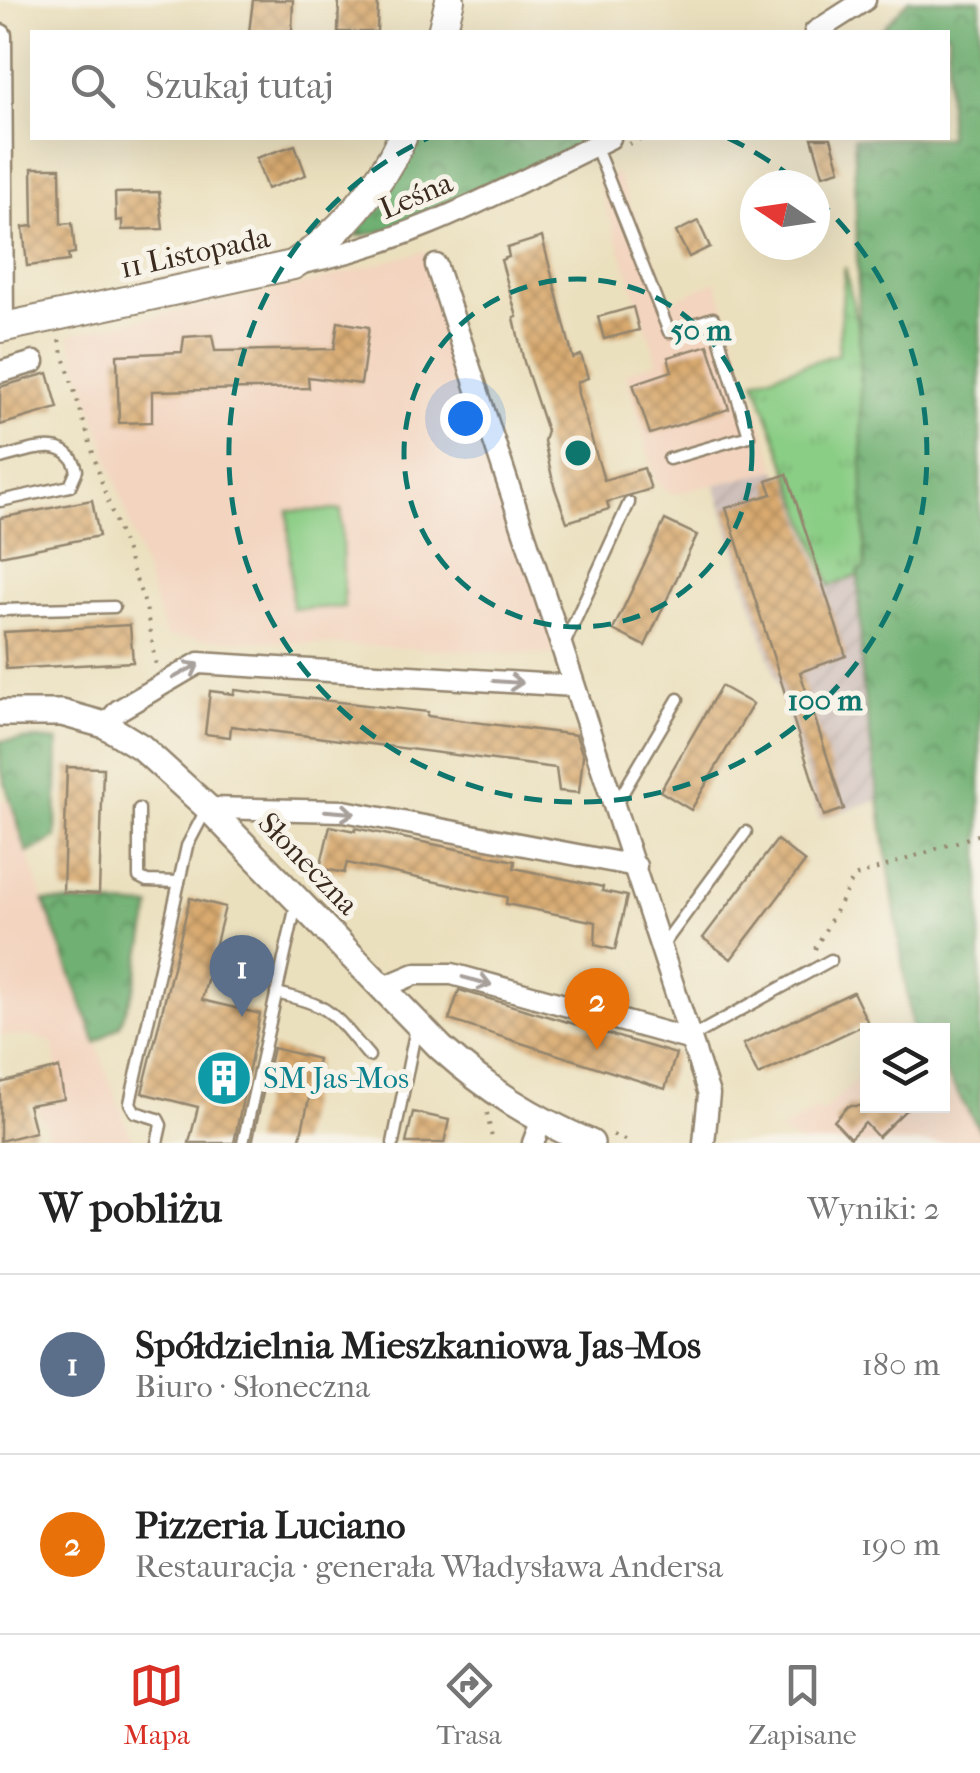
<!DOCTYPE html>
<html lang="pl">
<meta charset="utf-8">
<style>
:root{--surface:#fff;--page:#f2f2f2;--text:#222;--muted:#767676;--line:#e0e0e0;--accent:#d93025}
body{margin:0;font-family:"IM FELL French Canon",serif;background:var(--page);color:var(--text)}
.controls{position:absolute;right:30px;bottom:30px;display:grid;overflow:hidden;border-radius:0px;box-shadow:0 10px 40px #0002}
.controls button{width:90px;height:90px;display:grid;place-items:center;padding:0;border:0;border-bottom:2px solid var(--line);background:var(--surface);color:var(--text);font:50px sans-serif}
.compass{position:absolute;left:740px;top:170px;width:90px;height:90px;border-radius:50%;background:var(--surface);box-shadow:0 10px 40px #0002;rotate:283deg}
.you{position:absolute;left:465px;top:418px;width:35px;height:35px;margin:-25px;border:8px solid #fff;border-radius:50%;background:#1a73e8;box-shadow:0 0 0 15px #1a73e833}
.badge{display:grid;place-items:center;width:65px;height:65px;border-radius:50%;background:var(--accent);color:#fff;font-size:32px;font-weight:700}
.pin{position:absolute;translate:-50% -82px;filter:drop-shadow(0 2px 5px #0008)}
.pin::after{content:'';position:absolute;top:52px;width:35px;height:30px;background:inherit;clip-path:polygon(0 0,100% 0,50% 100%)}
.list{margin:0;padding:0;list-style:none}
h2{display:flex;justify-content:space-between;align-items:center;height:130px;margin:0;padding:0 40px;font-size:42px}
h2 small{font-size:32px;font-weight:400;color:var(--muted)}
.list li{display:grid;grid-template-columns:65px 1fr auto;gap:30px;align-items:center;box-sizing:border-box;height:180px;padding:0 40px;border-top:2px solid var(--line)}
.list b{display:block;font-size:38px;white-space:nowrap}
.list p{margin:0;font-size:32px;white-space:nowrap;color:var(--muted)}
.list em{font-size:32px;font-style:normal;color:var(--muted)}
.icon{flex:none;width:55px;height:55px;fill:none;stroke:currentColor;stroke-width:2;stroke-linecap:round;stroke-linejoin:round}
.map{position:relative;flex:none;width:980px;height:1143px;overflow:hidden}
.search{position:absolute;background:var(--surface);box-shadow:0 10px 40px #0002;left:30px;right:30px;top:30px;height:110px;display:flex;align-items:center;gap:25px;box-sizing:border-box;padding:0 35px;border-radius:0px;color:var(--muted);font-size:38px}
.sheet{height:490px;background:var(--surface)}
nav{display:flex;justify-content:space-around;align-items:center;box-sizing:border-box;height:140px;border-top:2px solid var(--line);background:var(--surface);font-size:28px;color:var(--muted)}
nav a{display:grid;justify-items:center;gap:5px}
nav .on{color:var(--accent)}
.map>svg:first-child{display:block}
</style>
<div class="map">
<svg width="980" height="1143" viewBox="0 0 980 1143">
<defs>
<pattern id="industrial-furrows" width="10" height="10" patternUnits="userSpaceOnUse" patternTransform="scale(2.5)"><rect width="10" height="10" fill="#cfc0bb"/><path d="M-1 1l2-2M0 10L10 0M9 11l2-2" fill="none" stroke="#b3a5a0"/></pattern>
<pattern id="grass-tufts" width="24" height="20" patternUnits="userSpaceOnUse" patternTransform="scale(2.5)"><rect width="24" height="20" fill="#8acd85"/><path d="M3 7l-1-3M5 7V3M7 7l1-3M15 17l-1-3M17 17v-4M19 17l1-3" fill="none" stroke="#78b072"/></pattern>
<pattern id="forest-crowns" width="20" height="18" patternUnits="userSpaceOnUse" patternTransform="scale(2.5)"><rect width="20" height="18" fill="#6fb072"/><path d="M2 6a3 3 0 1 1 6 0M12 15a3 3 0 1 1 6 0" fill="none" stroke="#5c8f5d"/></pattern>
<pattern id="building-cross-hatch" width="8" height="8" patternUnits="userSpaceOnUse" patternTransform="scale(2.5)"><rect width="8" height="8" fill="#d9aa70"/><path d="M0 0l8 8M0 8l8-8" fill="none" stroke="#b18b5b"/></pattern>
</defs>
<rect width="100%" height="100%" fill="#f7f3e8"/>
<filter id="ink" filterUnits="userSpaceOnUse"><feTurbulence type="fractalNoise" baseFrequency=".01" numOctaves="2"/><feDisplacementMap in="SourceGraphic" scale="20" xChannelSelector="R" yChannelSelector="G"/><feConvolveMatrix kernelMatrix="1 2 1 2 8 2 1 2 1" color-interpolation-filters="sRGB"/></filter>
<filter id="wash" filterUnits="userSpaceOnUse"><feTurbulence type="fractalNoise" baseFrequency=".0048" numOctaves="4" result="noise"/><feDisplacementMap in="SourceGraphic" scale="40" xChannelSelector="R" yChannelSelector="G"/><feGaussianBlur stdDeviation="2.25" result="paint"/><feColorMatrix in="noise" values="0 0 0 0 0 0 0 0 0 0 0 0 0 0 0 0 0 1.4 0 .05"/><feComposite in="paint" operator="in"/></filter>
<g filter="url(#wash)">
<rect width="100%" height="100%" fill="#ebe0be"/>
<g fill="#f3d4bf">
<path d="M 617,173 L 671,302 L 716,281 L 777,470 L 673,494 L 656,481 L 626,372 L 658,362 L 597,179 Z"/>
<path d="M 425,251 L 556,655 L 166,637 L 69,335 L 300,285 Z"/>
<path d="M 9,799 L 44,901 L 133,1143 L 52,1143 L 38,1106 L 63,1102 L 53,1043 L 32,1036 L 0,1035 L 0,801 Z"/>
<path d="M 943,1064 L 980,1131 L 980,1143 L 802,1143 L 778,1132 L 817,1109 L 822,1112 L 867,1070 L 868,1106 L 942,1106 Z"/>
</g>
<path fill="url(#industrial-furrows)" d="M 777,470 L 779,476 L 788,472 L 824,581 L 858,571 L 862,681 L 878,800 L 820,819 L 715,485 Z"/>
<path fill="url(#grass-tufts)" stroke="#627c52" stroke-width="2.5" d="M 845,267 L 868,375 L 873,570 L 830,586 L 755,380 L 838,354 Z"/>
<g fill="url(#forest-crowns)" stroke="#556d48" stroke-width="2.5">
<path d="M 909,0 L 980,0 L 980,1131 L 944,1071 L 942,1030 L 937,1030 L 936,1027 L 930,1030 L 912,1030 L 862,681 L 858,571 L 865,568 L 854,138 L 948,138 L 948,32 L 879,32 Z"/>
<path d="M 419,138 L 592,138 C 517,175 440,225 356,236 Z"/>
<path d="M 37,739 L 58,741 L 56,838 L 27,853 L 0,767 L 0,741 Z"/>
<path d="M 44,901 L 151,907 L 134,989 L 120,1025 L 96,1043 Z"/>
</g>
<path fill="#8acd85" stroke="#627c52" stroke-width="2.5" d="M 341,510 L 344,607 L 292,609 L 288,511 Z"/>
<g id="blocks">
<g fill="url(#building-cross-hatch)">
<path d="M 253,0 L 293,0 L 292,32 L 249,32 Z"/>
<path d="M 339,0 L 378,0 L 377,32 L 338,32 Z"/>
<path d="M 812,138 L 831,138 L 840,170 L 823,175 Z"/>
<path d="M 295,145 L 306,175 L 267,189 L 256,158 Z"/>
<path d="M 32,168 L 60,168 L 61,224 L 72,223 L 75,253 L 68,254 L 69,261 L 27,266 L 23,227 L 33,226 Z"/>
<path d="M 159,192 L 163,229 L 122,230 L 122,220 L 116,221 L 115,193 Z"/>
<path d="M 698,221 L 710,247 L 689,257 L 676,232 Z"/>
<path d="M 542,237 L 573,358 L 581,355 L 588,378 L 577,382 L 578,394 L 604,480 L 644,468 L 651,489 L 607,502 L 609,509 L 567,522 L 554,486 L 544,441 L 547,431 L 524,362 L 514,318 L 517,317 L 501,260 L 509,257 L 507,248 Z"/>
<path d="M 633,307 L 639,330 L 604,339 L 598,317 Z"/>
<path d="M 338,322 L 369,327 L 361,384 L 308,377 L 309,388 L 152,391 L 152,422 L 119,423 L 117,355 L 182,352 L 184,337 L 212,335 L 215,351 L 334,349 Z"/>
<path d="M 708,345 L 729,409 L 650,434 L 633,384 L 672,371 L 668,357 Z"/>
<path d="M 48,373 L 58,408 L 0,425 L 0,387 Z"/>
<path d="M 787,474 L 846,656 L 800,672 L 844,809 L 824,816 L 726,508 L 772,494 L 767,481 Z"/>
<path d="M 92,500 L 99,536 L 0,556 L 0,518 Z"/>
<path d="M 665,520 L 697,535 L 645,646 L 613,630 Z"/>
<path d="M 130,625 L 133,662 L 6,669 L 4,632 Z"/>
<path d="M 721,686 L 753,704 L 691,810 L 660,791 Z"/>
<path d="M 235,690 L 428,712 L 427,716 L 576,735 L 583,756 L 579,793 L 559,791 L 556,768 L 231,726 L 230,737 L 205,734 L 210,691 L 234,694 Z"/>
<path d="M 67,767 L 103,768 L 99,894 L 63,892 Z"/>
<path d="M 330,826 L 355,831 L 355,828 L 515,861 L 514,868 L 603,887 L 602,891 L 627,896 L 615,950 L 595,945 L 596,922 L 506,904 L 507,897 L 347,863 L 344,873 L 320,868 Z"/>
<path d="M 777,840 L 805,862 L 731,959 L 703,938 Z"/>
<path d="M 190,898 L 225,907 L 202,1000 L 260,1014 L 234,1143 L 189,1143 L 198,1107 L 142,1093 Z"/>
<path d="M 459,990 L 676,1054 L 665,1089 L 449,1020 Z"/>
<path d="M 853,992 L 868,1023 L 758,1075 L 743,1044 Z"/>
<path d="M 273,1048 L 318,1059 L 299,1143 L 252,1143 Z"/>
<path d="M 59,1068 L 64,1099 L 28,1105 L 35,1132 L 0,1141 L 0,1083 Z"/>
<path d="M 848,1106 L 910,1106 L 878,1137 L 865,1123 L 850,1138 L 834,1121 Z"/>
<path d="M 413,1112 L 449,1120 L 444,1143 L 406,1143 Z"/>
</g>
</g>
</g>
<g filter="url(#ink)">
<use href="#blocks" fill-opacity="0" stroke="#93856e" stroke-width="2.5"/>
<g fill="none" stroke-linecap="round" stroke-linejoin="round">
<g stroke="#93856e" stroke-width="15">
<g id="service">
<path d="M 595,145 L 669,332 L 713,318 L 749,436 L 669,459"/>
<path d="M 0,458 C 27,452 67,433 77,470 L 70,486 L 0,501"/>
<path d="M 0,610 L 114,607"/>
<path d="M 563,647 L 629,503"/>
<path d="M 615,806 L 678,699"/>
<path d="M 139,809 L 139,877 L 147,881 L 179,882"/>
<path d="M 662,946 L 746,832"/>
<path d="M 276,993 C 334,1006 332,1013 369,1056"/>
<path d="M 688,1039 L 831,960"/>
<path d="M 157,1143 L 161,1125 L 158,1119 L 135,1112 L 130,1103 L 187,846 L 207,808"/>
<path d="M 243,1143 L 296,905"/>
<path d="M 393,1143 L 416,1028"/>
</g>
</g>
<g stroke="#93856e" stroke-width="25">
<g id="minor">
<path d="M 815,32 L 865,0"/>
<path d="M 1,35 L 3,328"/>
<path d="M 298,264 C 413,242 506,188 610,138"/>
<path d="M 436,265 L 709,1094 L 704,1143"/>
<path d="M 0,372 L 34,362"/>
<path d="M 105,725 L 119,710 L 199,663 L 574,686"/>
<path d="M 208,808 L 344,811 L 636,866"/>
<path d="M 384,987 L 415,974 L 452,974 L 688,1039"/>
<path d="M 533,1143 L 541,1122"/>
</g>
</g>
<g stroke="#93856e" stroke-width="30">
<path id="tertiary" d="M 0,713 L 62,713 L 105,725 L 141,747 L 208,808 L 441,1048 C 488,1090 532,1118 591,1143"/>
</g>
<g stroke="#93856e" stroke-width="32">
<g id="secondary">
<path d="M 442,32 L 450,0"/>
<path d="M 0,328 L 293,265 C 339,235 379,188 402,138"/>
</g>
</g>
<g stroke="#93856e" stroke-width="4" stroke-dasharray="2.5 8" stroke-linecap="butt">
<path d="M 629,144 L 643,138"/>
<path d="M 59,340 L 105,493 L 146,607 L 156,666"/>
<path d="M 815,949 L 854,877 L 980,834"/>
<path d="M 487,1113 L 493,1143"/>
<path d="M 613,1135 L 632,1143"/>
</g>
<use href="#service" stroke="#fff" stroke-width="10"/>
<use href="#minor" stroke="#fff" stroke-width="20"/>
<use href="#tertiary" stroke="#fff" stroke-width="25"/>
<use href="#secondary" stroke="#fff" stroke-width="28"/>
</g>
<defs><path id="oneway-shaft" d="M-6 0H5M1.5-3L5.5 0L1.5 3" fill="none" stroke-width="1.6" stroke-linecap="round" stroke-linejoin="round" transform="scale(2.5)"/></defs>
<g stroke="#a79f9a">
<use href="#oneway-shaft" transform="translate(186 671) rotate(-29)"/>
<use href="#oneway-shaft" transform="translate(508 682) rotate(4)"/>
<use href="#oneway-shaft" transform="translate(340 812) rotate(5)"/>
<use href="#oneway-shaft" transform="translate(477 981) rotate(15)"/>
</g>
</g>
<g fill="none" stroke="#0f766e" stroke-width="5" stroke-dasharray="18 12">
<circle cx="578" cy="453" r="174"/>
<path d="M728 138A349 349 0 0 1 800 184M816 198A349 349 0 1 1 428 138"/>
</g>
<defs>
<g id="building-disc" transform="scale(2.875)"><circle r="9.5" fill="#0f9aa8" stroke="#f7f3e8"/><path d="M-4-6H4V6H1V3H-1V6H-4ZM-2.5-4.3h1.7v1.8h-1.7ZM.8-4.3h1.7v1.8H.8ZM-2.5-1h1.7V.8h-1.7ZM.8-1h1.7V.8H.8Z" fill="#fff"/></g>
</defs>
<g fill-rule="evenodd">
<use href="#building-disc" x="224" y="1078"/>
</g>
<g text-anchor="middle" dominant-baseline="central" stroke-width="10" stroke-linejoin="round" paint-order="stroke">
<g font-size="30" fill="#3b2a1e" stroke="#f7f3e8">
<text transform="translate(416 196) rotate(-23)">Leśna</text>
<text transform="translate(195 253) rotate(-12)">11 Listopada</text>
<text transform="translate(308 864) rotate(46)">Słoneczna</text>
</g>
<g font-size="30" fill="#0d838f" stroke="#f7f3e8" text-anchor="start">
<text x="263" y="1078">SM Jas-Mos</text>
</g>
</g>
<circle cx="578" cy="453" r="15" fill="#0f766e" stroke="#f7f3e8" stroke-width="5"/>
<g font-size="30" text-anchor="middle" font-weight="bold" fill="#0f766e" stroke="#f7f3e8" stroke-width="10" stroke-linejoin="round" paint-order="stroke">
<text x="701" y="340">50 m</text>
<text x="825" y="710">100 m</text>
</g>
</svg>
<div class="controls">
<button><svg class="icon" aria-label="layers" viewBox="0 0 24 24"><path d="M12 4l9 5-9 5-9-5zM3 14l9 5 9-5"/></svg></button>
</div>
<svg class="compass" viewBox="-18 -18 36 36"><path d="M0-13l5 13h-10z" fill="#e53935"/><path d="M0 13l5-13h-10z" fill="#767676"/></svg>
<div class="you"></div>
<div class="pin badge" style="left:242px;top:1017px;background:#5c6f8a">1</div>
<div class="pin badge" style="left:597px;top:1050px;background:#e8710a">2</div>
<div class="search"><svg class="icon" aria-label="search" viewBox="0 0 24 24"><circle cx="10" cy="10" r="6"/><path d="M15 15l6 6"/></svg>Szukaj tutaj</div>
</div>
<section class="sheet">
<h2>W pobliżu<small>Wyniki: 2</small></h2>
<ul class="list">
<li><span class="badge" style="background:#5c6f8a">1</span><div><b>Spółdzielnia Mieszkaniowa Jas-Mos</b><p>Biuro · Słoneczna</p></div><em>180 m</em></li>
<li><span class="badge" style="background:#e8710a">2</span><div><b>Pizzeria Luciano</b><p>Restauracja · generała Władysława Andersa</p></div><em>190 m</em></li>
</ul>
</section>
<nav>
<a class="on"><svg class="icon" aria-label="map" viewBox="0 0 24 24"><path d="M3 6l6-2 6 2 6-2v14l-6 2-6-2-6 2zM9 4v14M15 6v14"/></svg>Mapa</a>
<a><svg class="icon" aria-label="directions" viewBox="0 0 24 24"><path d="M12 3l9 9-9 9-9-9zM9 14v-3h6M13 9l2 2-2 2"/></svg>Trasa</a>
<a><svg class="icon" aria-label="saved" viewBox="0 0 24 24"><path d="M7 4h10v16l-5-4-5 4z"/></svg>Zapisane</a>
</nav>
